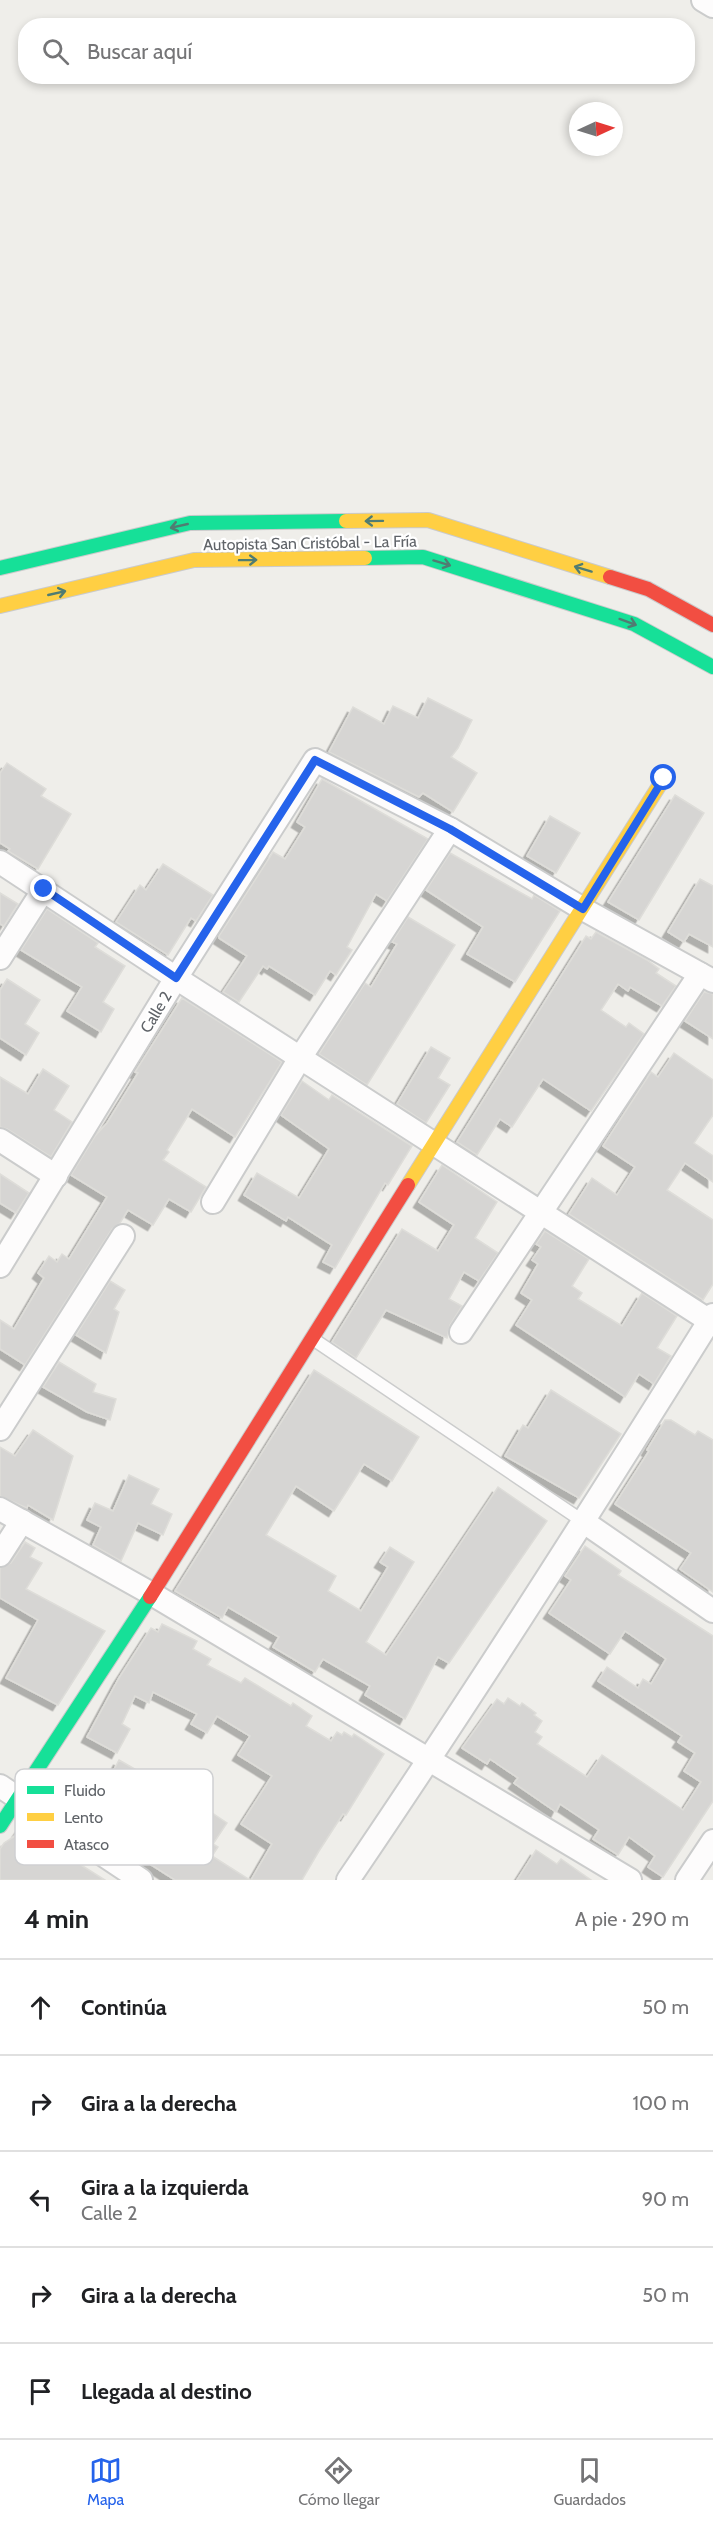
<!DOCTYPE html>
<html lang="es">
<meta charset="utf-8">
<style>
:root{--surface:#fff;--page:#f6f6f6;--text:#202124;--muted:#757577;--line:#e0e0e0;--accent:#2563eb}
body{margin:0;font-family:Cabin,sans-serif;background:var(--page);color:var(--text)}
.compass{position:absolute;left:569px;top:102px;width:54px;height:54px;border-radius:50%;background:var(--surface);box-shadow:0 3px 9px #0003;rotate:86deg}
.stop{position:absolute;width:18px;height:18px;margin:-14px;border:4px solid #2563eb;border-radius:50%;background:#fff}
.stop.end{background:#2563eb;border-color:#fff;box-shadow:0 2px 6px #0008}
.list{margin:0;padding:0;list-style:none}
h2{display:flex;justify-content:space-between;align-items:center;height:78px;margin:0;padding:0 24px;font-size:26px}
h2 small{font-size:20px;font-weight:400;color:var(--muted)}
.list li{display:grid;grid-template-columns:39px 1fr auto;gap:18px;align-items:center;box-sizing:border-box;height:96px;padding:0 24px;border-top:2px solid var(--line)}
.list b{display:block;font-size:22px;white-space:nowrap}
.list p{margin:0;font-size:20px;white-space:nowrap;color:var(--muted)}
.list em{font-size:20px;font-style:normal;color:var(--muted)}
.icon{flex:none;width:33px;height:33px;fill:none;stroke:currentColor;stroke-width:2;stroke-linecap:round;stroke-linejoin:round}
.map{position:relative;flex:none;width:713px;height:1880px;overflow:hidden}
.search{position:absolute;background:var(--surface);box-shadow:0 3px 9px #0003;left:18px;right:18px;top:18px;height:66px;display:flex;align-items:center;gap:15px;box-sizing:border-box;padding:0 21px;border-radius:24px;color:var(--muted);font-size:22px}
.sheet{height:558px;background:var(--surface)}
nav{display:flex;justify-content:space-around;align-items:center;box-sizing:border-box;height:84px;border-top:2px solid var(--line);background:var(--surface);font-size:16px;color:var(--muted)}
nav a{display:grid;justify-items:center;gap:3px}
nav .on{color:var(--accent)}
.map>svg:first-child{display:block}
</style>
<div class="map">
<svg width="713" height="1880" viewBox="0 0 713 1880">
<defs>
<filter id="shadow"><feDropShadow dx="-5.5" dy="5.5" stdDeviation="0" flood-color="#0004"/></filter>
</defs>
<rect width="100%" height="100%" fill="#efeeea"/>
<g fill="#d6d5d3" stroke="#deddd9" stroke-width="1.5" filter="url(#shadow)">
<path d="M 428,698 L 472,720 L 458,748 L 451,757 L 477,773 L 453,812 L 423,793 L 419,797 L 329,752 L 353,707 L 384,724 L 393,706 L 418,718 Z"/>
<path d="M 7,763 L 46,789 L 41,796 L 71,814 L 38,869 L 8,851 L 10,849 L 0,843 L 0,773 Z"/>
<path d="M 322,779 L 428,839 L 387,901 L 376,894 L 347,947 L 352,950 L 336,975 L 330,971 L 315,995 L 269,966 L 267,969 L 263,966 L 239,1002 L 223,992 L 247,956 L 219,938 L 219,936 L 273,852 L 285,859 L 305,827 L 297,822 Z"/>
<path d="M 675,795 L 704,813 L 639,920 L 608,902 Z"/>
<path d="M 550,816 L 580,833 L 556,873 L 527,856 Z"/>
<path d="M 450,853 L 532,899 L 534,895 L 560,911 L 515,982 L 467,954 L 483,927 L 426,890 Z"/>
<path d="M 163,864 L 213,895 L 196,921 L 191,918 L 168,955 L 116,922 L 140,885 L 146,890 Z"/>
<path d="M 700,879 L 713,886 L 713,947 L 689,934 L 684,942 L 668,932 Z"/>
<path d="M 0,893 L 18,904 L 4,926 L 0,924 Z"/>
<path d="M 47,909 L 98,943 L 95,947 L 125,966 L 103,1002 L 114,1009 L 101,1032 L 67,1011 L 82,987 L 21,950 Z"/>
<path d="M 408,917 L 455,945 L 367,1085 L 319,1054 L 365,983 L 371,987 L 397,944 L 392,942 Z"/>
<path d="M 596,932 L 647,960 L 659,969 L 656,973 L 676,986 L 662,1006 L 630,987 L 628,991 L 618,984 L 601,1010 L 626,1027 L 629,1023 L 644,1034 L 591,1111 L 543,1079 L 512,1127 L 500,1119 L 477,1155 L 457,1142 L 586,936 L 591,939 Z"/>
<path d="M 7,979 L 40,1000 L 25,1024 L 39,1033 L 26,1055 L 0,1038 L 0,990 Z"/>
<path d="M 704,992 L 713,994 L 713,1039 L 685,1021 Z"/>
<path d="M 182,998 L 282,1062 L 235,1137 L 192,1109 L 167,1150 L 169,1152 L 163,1160 L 206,1187 L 191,1212 L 169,1199 L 153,1225 L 128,1210 L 120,1223 L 112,1229 L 25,1365 L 0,1349 L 0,1320 L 14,1329 L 44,1278 L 38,1273 L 49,1256 L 57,1262 L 62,1254 L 69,1259 L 107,1197 L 71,1175 L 95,1136 L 107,1123 L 138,1073 L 135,1072 Z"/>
<path d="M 431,1047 L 450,1058 L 438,1078 L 450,1085 L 426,1123 L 397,1104 Z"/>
<path d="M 674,1053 L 713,1080 L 713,1115 L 694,1143 L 713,1156 L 713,1182 L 685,1163 L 667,1190 L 713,1220 L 713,1284 L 703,1300 L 569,1214 L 592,1178 L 617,1195 L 635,1167 L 603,1146 L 651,1072 L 658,1077 Z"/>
<path d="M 43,1069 L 69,1086 L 54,1110 L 72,1122 L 51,1157 L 7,1129 L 0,1127 L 0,1077 L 28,1094 Z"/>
<path d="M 302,1081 L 329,1100 L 332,1095 L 412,1146 L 388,1185 L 385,1183 L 335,1268 L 323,1262 L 332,1245 L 288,1217 L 286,1221 L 244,1195 L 257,1173 L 299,1198 L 329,1149 L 281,1115 Z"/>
<path d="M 442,1165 L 497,1202 L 475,1238 L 498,1253 L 479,1281 L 464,1272 L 449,1299 L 462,1306 L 450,1325 L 447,1338 L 386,1310 L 356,1358 L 332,1342 L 402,1229 L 438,1251 L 454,1225 L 419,1202 Z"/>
<path d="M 0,1174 L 29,1193 L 16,1213 L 0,1203 Z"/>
<path d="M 545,1231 L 589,1259 L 572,1286 L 582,1293 L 578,1299 L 622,1326 L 642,1293 L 677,1316 L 657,1348 L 671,1356 L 654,1384 L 639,1374 L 625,1397 L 516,1325 L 532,1300 L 521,1293 L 538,1264 L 532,1260 L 541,1247 L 536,1244 Z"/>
<path d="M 110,1281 L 125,1290 L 114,1309 L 119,1312 L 106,1353 L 76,1335 Z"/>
<path d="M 59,1362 L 96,1384 L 93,1392 L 116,1399 L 110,1420 L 87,1412 L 43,1387 Z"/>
<path d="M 314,1370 L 419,1437 L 392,1481 L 364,1464 L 334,1511 L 296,1486 L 266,1535 L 336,1576 L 328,1591 L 361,1611 L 388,1567 L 380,1562 L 390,1547 L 414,1562 L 366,1642 L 386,1655 L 498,1487 L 547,1521 L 449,1663 L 438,1657 L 405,1719 L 365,1695 L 370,1686 L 323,1659 L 315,1672 L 273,1647 L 279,1637 L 228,1607 L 222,1618 L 175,1591 Z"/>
<path d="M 551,1390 L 621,1434 L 579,1498 L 505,1456 L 523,1425 L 528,1428 Z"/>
<path d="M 665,1420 L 671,1420 L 695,1435 L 698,1431 L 713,1440 L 713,1592 L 680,1569 L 691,1553 L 615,1504 L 649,1451 L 647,1450 Z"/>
<path d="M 33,1430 L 73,1456 L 53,1520 L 28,1505 L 27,1508 L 0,1496 L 0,1447 L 15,1456 Z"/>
<path d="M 129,1475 L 159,1489 L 151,1504 L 172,1514 L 163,1535 L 138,1523 L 121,1561 L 93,1545 L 101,1527 L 87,1520 L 95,1503 L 113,1511 Z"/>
<path d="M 25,1542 L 35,1548 L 30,1557 L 42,1563 L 26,1589 L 105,1631 L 58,1705 L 6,1678 L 38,1620 L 0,1598 L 0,1568 L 11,1563 Z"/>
<path d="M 585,1546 L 621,1571 L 618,1575 L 713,1636 L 713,1801 L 663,1877 L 648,1867 L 655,1856 L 629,1837 L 618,1855 L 593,1839 L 599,1830 L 560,1804 L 556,1812 L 514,1783 L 518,1778 L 490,1759 L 487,1764 L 462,1748 L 497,1699 L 504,1704 L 508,1698 L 520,1706 L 522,1703 L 536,1713 L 534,1715 L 542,1721 L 535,1732 L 542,1737 L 537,1744 L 587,1777 L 602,1755 L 683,1810 L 701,1782 L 684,1771 L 695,1753 L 678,1742 L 682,1736 L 598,1681 L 607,1667 L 638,1688 L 643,1679 L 651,1684 L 666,1659 L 625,1631 L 610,1654 L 549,1613 L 571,1580 L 565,1576 Z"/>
<path d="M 162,1624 L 197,1641 L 193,1649 L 211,1659 L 207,1665 L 241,1683 L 245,1678 L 291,1706 L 293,1703 L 312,1716 L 306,1726 L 331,1741 L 337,1732 L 342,1735 L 344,1732 L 352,1737 L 354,1734 L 384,1754 L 346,1815 L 343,1814 L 319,1851 L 302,1880 L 251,1880 L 272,1844 L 241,1824 L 272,1776 L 238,1755 L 250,1736 L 217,1716 L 207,1733 L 191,1724 L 197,1714 L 153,1692 L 149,1703 L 135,1696 L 122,1724 L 130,1729 L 117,1753 L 87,1737 L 119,1678 L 151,1628 L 158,1632 Z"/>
<path d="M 119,1760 L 161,1784 L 165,1777 L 201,1801 L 199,1804 L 227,1823 L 213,1844 L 218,1847 L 212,1856 L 250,1880 L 175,1880 L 120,1845 L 133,1818 L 125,1814 L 134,1794 L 109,1779 Z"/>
<path d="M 21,1827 L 81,1865 L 105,1880 L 0,1880 L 0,1849 L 4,1843 L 15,1836 Z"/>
<path d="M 536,1850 L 557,1864 L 561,1859 L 591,1880 L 517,1880 Z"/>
</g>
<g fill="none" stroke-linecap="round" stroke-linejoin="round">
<g stroke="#cbcccc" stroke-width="15">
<path id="lane" d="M 313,1339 L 584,1522"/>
</g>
<g stroke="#cbcccc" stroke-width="26">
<g id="street">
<path d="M 703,0 L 713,6"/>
<path d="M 0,862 L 176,978 L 713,1323"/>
<path d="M 0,958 L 44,889"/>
<path d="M 0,1140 L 56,1176"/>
<path d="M 213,1202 L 300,1058 L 450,829"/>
<path d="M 0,1266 L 176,978 L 315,760 L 450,829 L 583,909 L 713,981"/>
<path d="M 461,1332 L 700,974"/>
<path d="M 0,1429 L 123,1236"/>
<path d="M 0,1509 L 152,1594 L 630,1880"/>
<path d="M 584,1522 L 713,1611"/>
<path d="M 0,1555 L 22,1521"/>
<path d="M 0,1786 L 141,1880"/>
<path d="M 348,1880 C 474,1695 594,1506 713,1315"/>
<path d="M 687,1880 L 713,1841"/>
</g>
</g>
<g stroke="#cacacb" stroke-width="16">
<g id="fast">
<path d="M 365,558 L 423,557 L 634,624 L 713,667"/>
<path d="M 0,568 L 190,523 L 346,521"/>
<path d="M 0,1826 L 150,1597"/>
</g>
</g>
<g stroke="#cacacb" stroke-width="16">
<g id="slow">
<path d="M 346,521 L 428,520 L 610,577"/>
<path d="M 0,606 L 194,560 L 365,558"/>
<path d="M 408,1185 L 664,778"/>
</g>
</g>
<g stroke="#cacacb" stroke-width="16">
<g id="jam">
<path d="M 610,577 L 648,589 L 713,625"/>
<path d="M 150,1597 L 408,1185"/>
</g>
</g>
<use href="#lane" stroke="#fdfcfc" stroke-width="12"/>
<use href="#street" stroke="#fdfcfc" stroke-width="22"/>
<use href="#fast" stroke="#16e098" stroke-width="14"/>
<use href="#slow" stroke="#ffcf43" stroke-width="14"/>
<use href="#jam" stroke="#f24e42" stroke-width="14"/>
</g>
<defs><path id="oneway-shaft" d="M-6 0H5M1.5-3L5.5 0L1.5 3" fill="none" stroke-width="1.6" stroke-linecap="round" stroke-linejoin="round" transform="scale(1.5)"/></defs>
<g stroke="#507c72">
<use href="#oneway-shaft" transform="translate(374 521) rotate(179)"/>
<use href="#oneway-shaft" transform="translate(179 526) rotate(167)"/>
<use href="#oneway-shaft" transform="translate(248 560) rotate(-1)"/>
<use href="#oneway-shaft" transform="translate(442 563) rotate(17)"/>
<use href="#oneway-shaft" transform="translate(583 569) rotate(-163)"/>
<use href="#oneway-shaft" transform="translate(57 593) rotate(-13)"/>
<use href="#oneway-shaft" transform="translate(628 622) rotate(20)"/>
</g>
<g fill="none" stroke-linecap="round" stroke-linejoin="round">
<path stroke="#2563eb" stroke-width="8" d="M 44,889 L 176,978 L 315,760 L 450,829 L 583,909 L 664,778"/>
</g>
<g text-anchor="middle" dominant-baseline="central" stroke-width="4.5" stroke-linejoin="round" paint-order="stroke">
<g font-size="16" fill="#5f6368" stroke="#fff">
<text transform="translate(310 543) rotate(-1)">Autopista San Cristóbal - La Fría</text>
<text transform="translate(156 1012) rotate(-59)">Calle 2</text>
</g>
</g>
<rect x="15" y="1769" width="198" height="96" rx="9" fill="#fff" stroke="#cfd0d2" stroke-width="1.5"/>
<rect x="27" y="1786" width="27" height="8" fill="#16e098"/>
<rect x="27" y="1813" width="27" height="8" fill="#ffcf43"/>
<rect x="27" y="1840" width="27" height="8" fill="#f24e42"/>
<g font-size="16" fill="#5f6368">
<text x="64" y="1796">Fluido</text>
<text x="64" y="1823">Lento</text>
<text x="64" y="1850">Atasco</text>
</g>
</svg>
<svg class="compass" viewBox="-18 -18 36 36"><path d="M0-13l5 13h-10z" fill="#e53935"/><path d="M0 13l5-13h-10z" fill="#757577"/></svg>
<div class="stop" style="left:664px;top:778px"></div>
<div class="stop end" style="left:44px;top:889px"></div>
<div class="search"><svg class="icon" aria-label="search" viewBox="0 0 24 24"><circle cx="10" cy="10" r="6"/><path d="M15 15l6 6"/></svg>Buscar aquí</div>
</div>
<section class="sheet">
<h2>4 min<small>A pie · 290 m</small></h2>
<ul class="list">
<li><svg class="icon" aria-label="ahead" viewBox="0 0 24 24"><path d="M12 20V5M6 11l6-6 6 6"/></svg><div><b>Continúa</b></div><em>50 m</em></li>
<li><svg class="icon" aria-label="right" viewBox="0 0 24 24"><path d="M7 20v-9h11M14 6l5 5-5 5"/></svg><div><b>Gira a la derecha</b></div><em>100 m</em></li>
<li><svg class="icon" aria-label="left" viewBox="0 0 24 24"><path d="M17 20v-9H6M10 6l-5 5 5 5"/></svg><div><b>Gira a la izquierda</b><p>Calle 2</p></div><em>90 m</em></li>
<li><svg class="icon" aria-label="right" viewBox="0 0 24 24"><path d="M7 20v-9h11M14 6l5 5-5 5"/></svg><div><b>Gira a la derecha</b></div><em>50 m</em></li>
<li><svg class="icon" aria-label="arrive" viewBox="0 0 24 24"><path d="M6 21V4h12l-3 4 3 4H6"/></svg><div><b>Llegada al destino</b></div></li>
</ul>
</section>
<nav>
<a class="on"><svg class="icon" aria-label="map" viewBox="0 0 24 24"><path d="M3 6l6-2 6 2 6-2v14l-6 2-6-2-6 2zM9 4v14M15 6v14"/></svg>Mapa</a>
<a><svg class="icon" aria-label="directions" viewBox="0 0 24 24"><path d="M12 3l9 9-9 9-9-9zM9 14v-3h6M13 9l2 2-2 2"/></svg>Cómo llegar</a>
<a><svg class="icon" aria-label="saved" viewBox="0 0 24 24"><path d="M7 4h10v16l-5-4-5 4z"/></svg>Guardados</a>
</nav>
